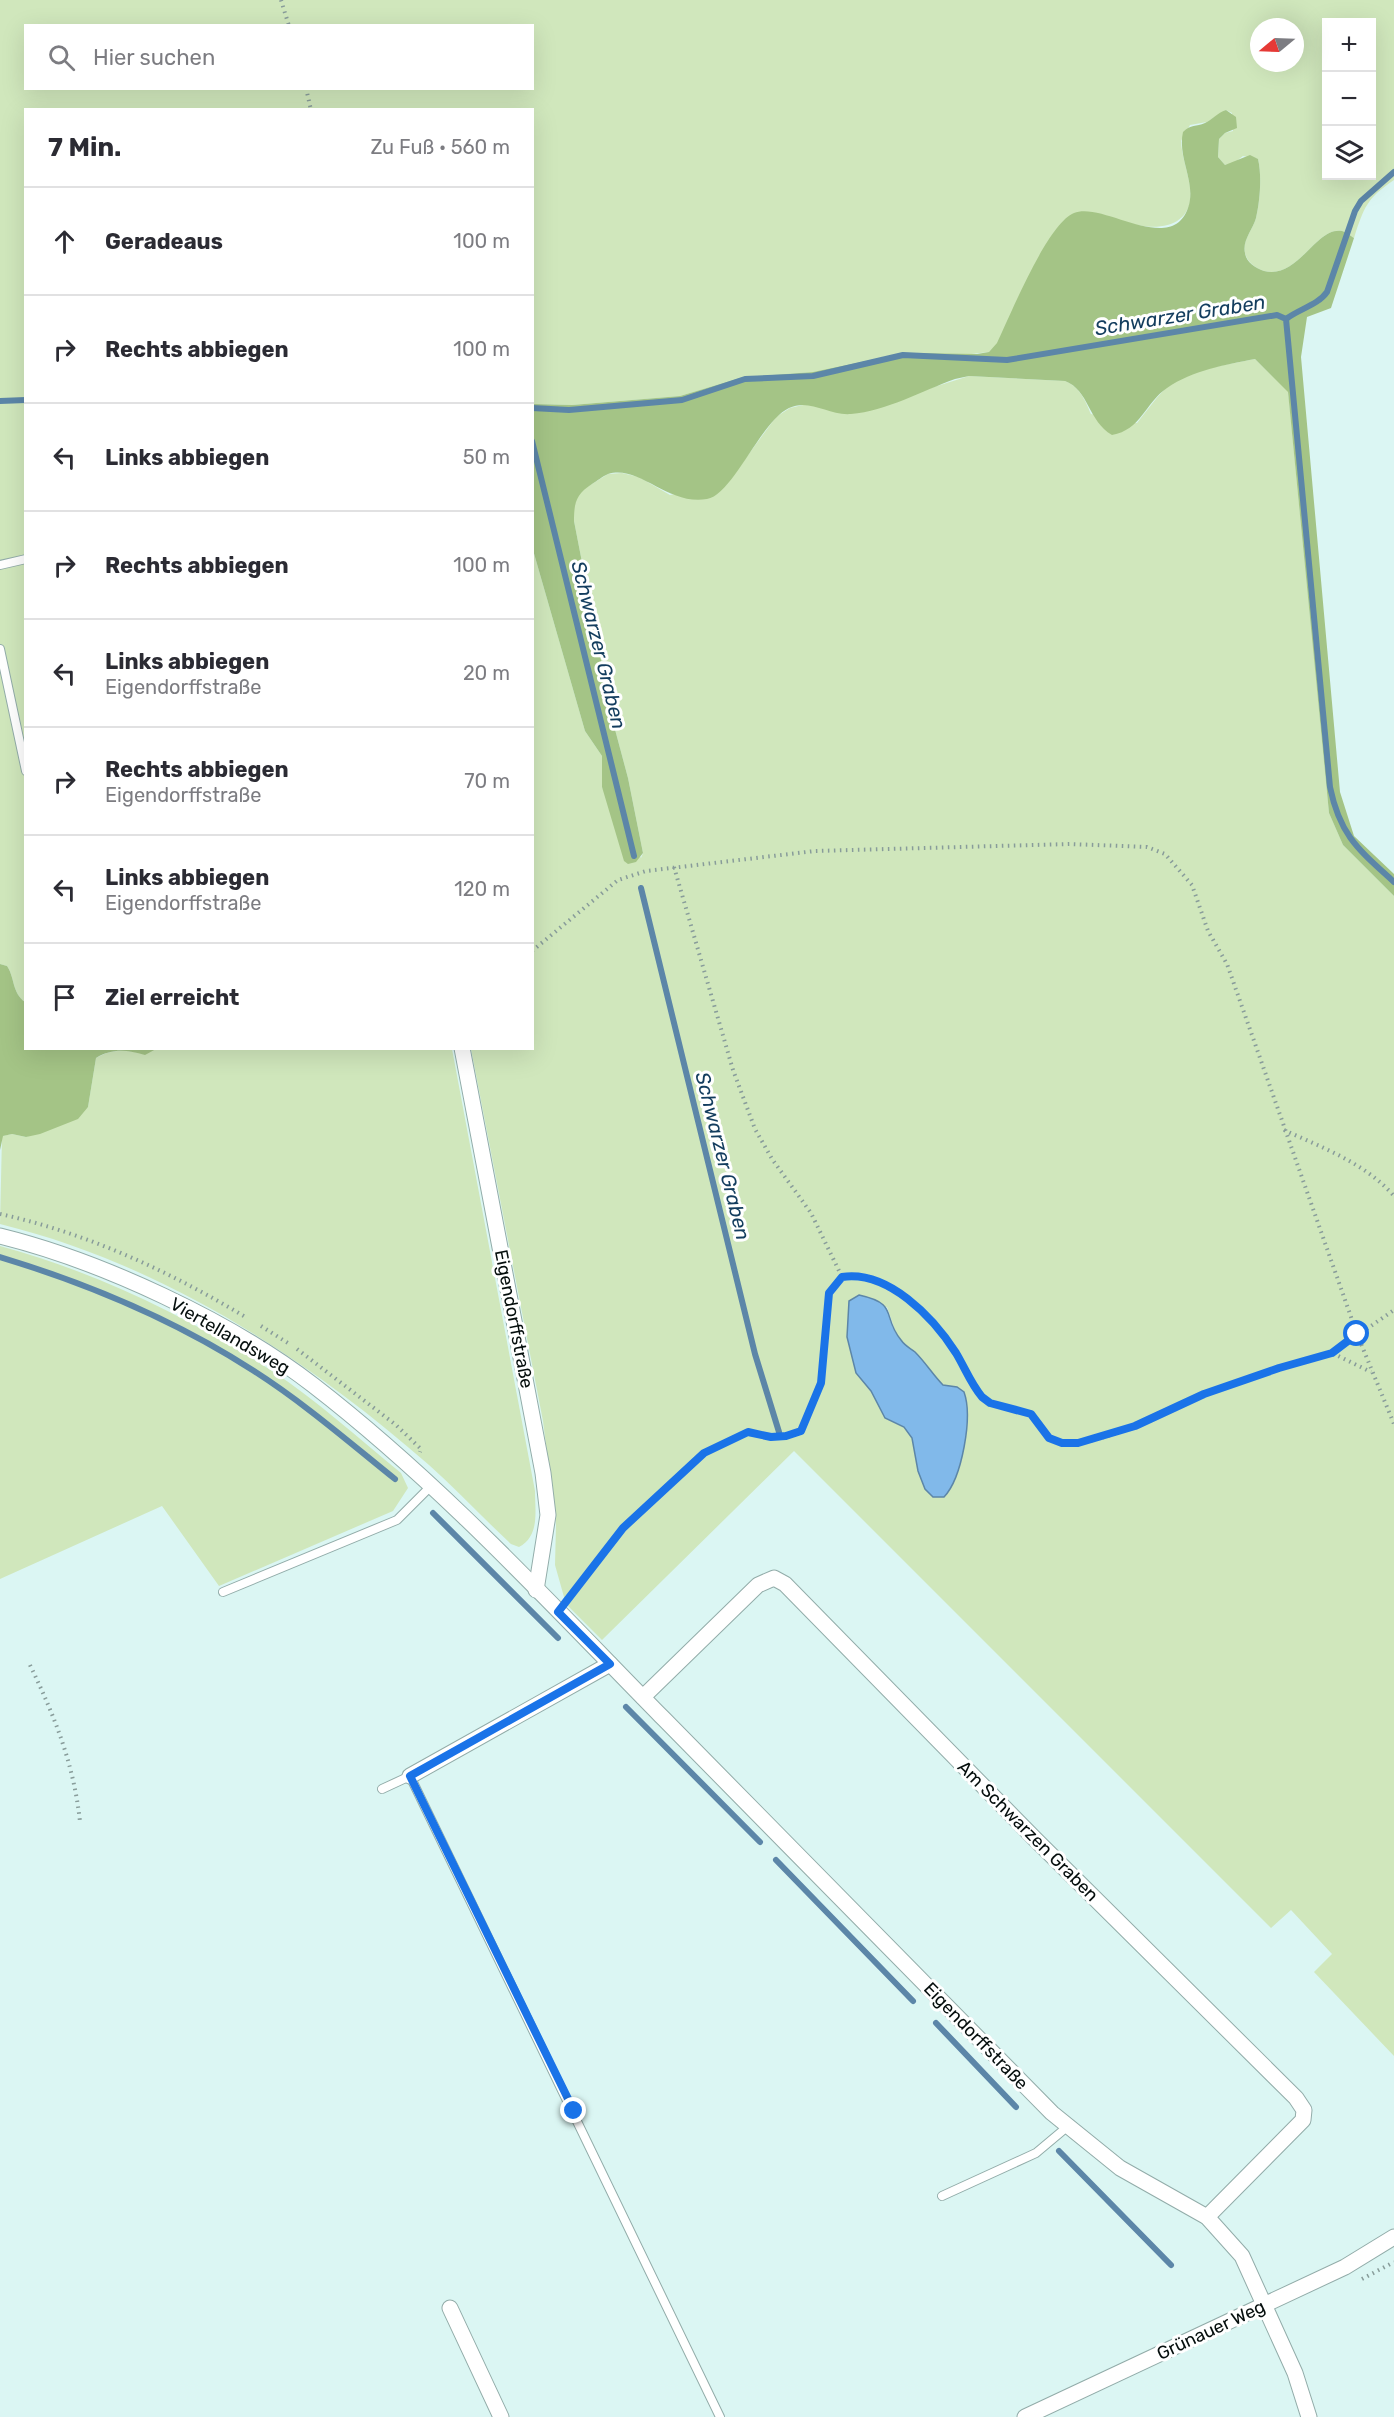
<!DOCTYPE html>
<html lang="de">
<meta charset="utf-8">
<style>
:root{--surface:#fff;--page:#f2f2f3;--text:#2b2b33;--muted:#7c7c81;--line:#e1e1e2}
body{margin:0;font-family:Rubik,sans-serif;background:var(--page);color:var(--text)}
.controls{position:absolute;right:18px;top:18px;display:grid;overflow:hidden;border-radius:0px;box-shadow:0 6px 24px #0002}
.controls button{width:54px;height:54px;display:grid;place-items:center;padding:0;border:0;border-bottom:2px solid var(--line);background:var(--surface);color:var(--text);font:30px sans-serif}
.compass{position:absolute;left:1250px;top:18px;width:54px;height:54px;border-radius:50%;background:var(--surface);box-shadow:0 6px 24px #0002;rotate:251deg}
.stop{position:absolute;width:18px;height:18px;margin:-14px;border:4px solid #1a73e8;border-radius:50%;background:#fff}
.stop.end{background:#1a73e8;border-color:#fff;box-shadow:0 2px 6px #0008}
.list{margin:0;padding:0;list-style:none}
h2{display:flex;justify-content:space-between;align-items:center;height:78px;margin:0;padding:0 24px;font-size:26px}
h2 small{font-size:20px;font-weight:400;color:var(--muted)}
.list li{display:grid;grid-template-columns:39px 1fr auto;gap:18px;align-items:center;box-sizing:border-box;height:108px;padding:0 24px;border-top:2px solid var(--line)}
.list b{display:block;font-size:22px;white-space:nowrap}
.list p{margin:0;font-size:20px;white-space:nowrap;color:var(--muted)}
.list em{font-size:20px;font-style:normal;color:var(--muted)}
.icon{flex:none;width:33px;height:33px;fill:none;stroke:currentColor;stroke-width:2;stroke-linecap:round;stroke-linejoin:round}
.map{position:relative;flex:none;width:1394px;height:2417px;overflow:hidden}
.search{position:absolute;background:var(--surface);box-shadow:0 6px 24px #0002;left:24px;top:24px;width:510px;height:66px;display:flex;align-items:center;gap:15px;box-sizing:border-box;padding:0 21px;border-radius:0px;color:var(--muted);font-size:22px}
.panel{position:absolute;background:var(--surface);box-shadow:0 6px 24px #0002;left:24px;top:108px;width:510px;height:942px;border-radius:0px}
.map>svg:first-child{display:block}
</style>
<div class="map">
<svg width="1394" height="2417" viewBox="0 0 1394 2417">
<rect width="100%" height="100%" fill="#dbf6f3"/>
<g fill="#d0e7bc" fill-rule="evenodd">
<path d="M 0,0 L 1394,0 L 1394,180 C 1367,198 1364,207 1354,238 C 1351,236 1346,232 1342,231 C 1316,226 1298,280 1264,271 C 1255,268 1247,262 1245,253 C 1242,241 1253,229 1256,218 C 1260,201 1262,176 1258,159 L 1243,156 L 1234,163 L 1225,165 L 1218,157 L 1219,139 L 1225,133 L 1233,131 L 1232,113 L 1226,110 L 1207,122 L 1190,125 L 1181,141 C 1182,157 1188,172 1190,187 C 1195,223 1165,231 1137,225 L 989,352 L 813,372 L 743,377 L 680,396 L 572,405 L 533,404 L 532,110 L 26,110 L 25,1002 C 12,993 15,978 7,966 L 0,964 ZM 1326,22 L 1372,22 L 1372,176 L 1326,176 ZM 26,26 L 532,26 L 532,88 L 26,88 ZM 1259,27 L 1295,27 L 1295,63 L 1259,63 Z"/>
<path d="M 1255,359 L 1288,391 L 1329,813 L 1343,845 L 1394,896 L 1394,2056 L 1314,1972 L 1332,1954 L 1291,1910 L 1271,1928 L 794,1451 L 602,1640 L 566,1604 L 555,1565 L 556,1525 L 543,1421 L 471,1049 L 532,1048 L 533,550 L 585,731 L 602,756 L 602,787 L 641,858 L 643,853 L 628,778 L 613,722 L 574,521 L 574,506 L 579,492 L 608,474 L 622,473 L 639,477 L 670,495 L 726,485 L 776,417 L 790,408 L 807,404 L 848,414 L 969,376 L 1065,381 C 1080,387 1085,400 1091,414 L 1137,423 C 1146,412 1154,400 1164,390 C 1187,369 1226,365 1255,359 ZM 849,1301 L 887,1307 L 897,1336 L 943,1385 L 957,1387 L 968,1419 L 959,1470 L 944,1497 L 933,1497 L 918,1471 L 912,1438 L 904,1427 L 885,1418 L 871,1391 L 856,1373 L 847,1338 Z"/>
<path d="M 156,1048 L 452,1049 L 535,1491 C 535,1511 540,1536 519,1547 L 511,1544 C 483,1518 457,1490 429,1465 C 304,1356 162,1264 0,1224 L 2,1136 L 12,1134 L 26,1137 L 88,1107 L 96,1058 C 113,1048 127,1050 145,1054 Z"/>
<path d="M 0,1246 C 96,1272 189,1317 272,1371 C 318,1401 358,1438 401,1473 L 408,1488 L 393,1511 L 219,1586 L 162,1506 L 0,1579 Z"/>
</g>
<g fill="#a4c486">
<path d="M 1226,110 L 1236,117 L 1237,128 L 1225,133 L 1219,139 L 1218,157 L 1225,165 L 1250,155 L 1258,159 C 1262,176 1260,201 1256,218 C 1253,229 1242,241 1245,253 C 1246,262 1255,268 1264,271 C 1298,280 1316,226 1342,231 C 1346,232 1351,236 1354,238 L 1331,308 L 1307,317 L 1301,357 L 1340,792 L 1354,836 L 1394,874 L 1394,896 L 1343,845 L 1329,813 L 1288,392 L 1255,359 C 1225,365 1193,370 1167,388 C 1145,403 1141,430 1112,435 C 1088,421 1089,390 1065,381 L 969,376 L 955,379 C 922,391 886,411 851,414 C 829,416 810,398 789,408 C 760,422 733,495 707,499 C 668,506 639,464 608,474 C 603,476 597,481 592,484 C 576,494 574,503 574,521 L 613,722 L 628,778 L 643,853 L 636,862 L 628,864 L 624,861 L 602,787 L 602,756 L 585,731 L 533,550 L 533,404 L 572,405 L 680,396 L 743,377 L 813,372 L 905,353 L 977,354 L 989,352 L 997,343 C 1010,316 1047,224 1074,213 C 1103,201 1171,256 1188,208 C 1197,183 1177,158 1183,132 C 1191,124 1196,127 1205,123 C 1213,119 1217,113 1226,110 Z"/>
<path d="M 0,964 L 7,966 C 15,978 12,993 25,1002 L 26,1048 L 156,1049 L 145,1055 C 127,1050 113,1048 96,1058 L 88,1107 L 78,1119 L 40,1134 L 26,1137 L 12,1134 L 3,1136 L 0,1150 Z"/>
</g>
<path fill="#81b9ea" stroke="#5c86a8" stroke-width="1.5" d="M 859,1295 C 900,1304 881,1316 901,1340 C 905,1346 910,1348 915,1352 C 926,1363 933,1375 943,1385 L 957,1387 L 964,1392 C 973,1417 962,1478 944,1497 L 933,1497 L 925,1489 L 918,1471 L 912,1438 L 904,1427 L 885,1418 L 871,1391 L 856,1373 L 847,1337 L 849,1301 Z"/>
<g fill="none" stroke-linecap="round" stroke-linejoin="round">
<g stroke="#5c86a8" stroke-width="6">
<path d="M 1286,319 C 1299,309 1318,305 1327,292 L 1355,211 L 1361,201 L 1394,172"/>
<path d="M 0,401 L 26,400"/>
<path d="M 532,408 L 569,410 L 682,400 L 745,379 L 813,376 L 903,355 L 1007,360 L 1277,315 L 1286,319 L 1330,787 C 1340,836 1359,850 1394,882"/>
<path d="M 532,441 L 634,856"/>
<path d="M 641,888 L 755,1354 L 779,1432"/>
<path d="M 0,1257 C 89,1284 175,1320 254,1371 C 304,1403 349,1442 395,1479"/>
<path d="M 433,1513 L 558,1638"/>
<path d="M 626,1707 L 760,1842"/>
<path d="M 776,1860 L 913,2001"/>
<path d="M 936,2023 L 1016,2107"/>
<path d="M 1059,2151 L 1171,2265"/>
</g>
<g stroke="#92aca9" stroke-width="10">
<g id="lane">
<path d="M 0,565 L 26,559"/>
<path d="M 0,649 L 26,771"/>
<path d="M 223,1592 L 397,1520 L 431,1486"/>
<path d="M 382,1789 L 410,1776 L 720,2417"/>
<path d="M 942,2196 L 1036,2153 L 1067,2127"/>
</g>
</g>
<g stroke="#92aca9" stroke-width="17">
<g id="street">
<path d="M 462,1048 L 543,1473 L 548,1515 L 536,1590"/>
<path d="M 0,1236 C 101,1261 230,1321 313,1385 C 440,1483 549,1602 661,1716 C 792,1848 922,1981 1052,2113 L 1120,2168 L 1207,2217 L 1242,2256 L 1295,2373 L 1309,2417"/>
<path d="M 643,1697 L 758,1585 L 774,1578 L 785,1584 L 1035,1839 L 1296,2098 L 1304,2110 L 1303,2120 L 1207,2217"/>
<path d="M 410,1776 L 610,1664"/>
<path d="M 450,2308 L 501,2417"/>
<path d="M 1025,2417 L 1345,2267 L 1394,2237"/>
</g>
</g>
<g stroke="#889c9a" stroke-width="4" stroke-dasharray="1.5 4.5" stroke-linecap="butt">
<path d="M 281,0 L 289,26"/>
<path d="M 306,88 L 311,110"/>
<path d="M 674,867 L 733,1070 L 755,1129 L 772,1159 L 811,1213 L 842,1277"/>
<path d="M 532,951 L 618,880 L 646,871 L 815,851 L 1070,844 L 1147,847 L 1165,854 L 1192,885 L 1208,931 L 1227,964 L 1357,1334 L 1394,1424"/>
<path d="M 1284,1130 C 1323,1148 1365,1163 1394,1196"/>
<path d="M 0,1214 C 87,1233 171,1272 247,1318"/>
<path d="M 261,1326 L 291,1345"/>
<path d="M 297,1349 L 396,1425 L 421,1449 L 420,1452"/>
<path d="M 1332,1353 L 1394,1310"/>
<path d="M 568,1599 L 623,1528 L 704,1453 L 748,1432 L 771,1437 L 786,1436 L 801,1431 L 821,1383 L 829,1293 L 842,1277 C 888,1270 933,1317 956,1353 C 965,1368 971,1384 982,1397 C 997,1407 1014,1406 1030,1414 C 1044,1421 1045,1441 1063,1443 C 1100,1448 1170,1408 1205,1394 C 1247,1378 1289,1365 1332,1353 L 1371,1372"/>
<path d="M 30,1665 C 55,1717 74,1765 80,1822"/>
<path d="M 1362,2279 L 1394,2262"/>
</g>
<use href="#lane" stroke="#fff" stroke-width="8"/>
<use href="#street" stroke="#fff" stroke-width="15"/>
</g>
<g fill="none" stroke-linecap="round" stroke-linejoin="round">
<path stroke="#1a73e8" stroke-width="8" d="M 574,2111 L 410,1776 L 610,1664 L 558,1612 L 623,1528 L 704,1453 L 748,1432 L 771,1437 L 786,1436 L 801,1431 L 821,1383 L 829,1293 L 842,1277 C 888,1270 933,1317 956,1353 C 965,1368 971,1384 982,1397 L 990,1403 L 1031,1414 L 1049,1438 L 1062,1443 L 1078,1443 L 1135,1426 L 1204,1394 L 1279,1368 L 1332,1353 L 1357,1334"/>
</g>
<g text-anchor="middle" dominant-baseline="central" stroke-width="6" stroke-linejoin="round" paint-order="stroke">
<g font-size="18" fill="#050e0d" stroke="#fff">
<text transform="translate(514 1319) rotate(79)">Eigendorffstraße</text>
<text transform="translate(230 1336) rotate(30)">Viertellandsweg</text>
<text transform="translate(1028 1831) rotate(45)">Am Schwarzen Graben</text>
<text transform="translate(976 2036) rotate(46)">Eigendorffstraße</text>
<text transform="translate(1211 2330) rotate(-25)">Grünauer Weg</text>
</g>
<g font-size="20" font-style="italic" fill="#133d5e" stroke="#fff">
<text transform="translate(1180 315) rotate(-9)">Schwarzer Graben</text>
<text transform="translate(599 645) rotate(76)">Schwarzer Graben</text>
<text transform="translate(723 1156) rotate(76)">Schwarzer Graben</text>
</g>
</g>
</svg>
<div class="controls">
<button>+</button>
<button>−</button>
<button><svg class="icon" aria-label="layers" viewBox="0 0 24 24"><path d="M12 4l9 5-9 5-9-5zM3 14l9 5 9-5"/></svg></button>
</div>
<svg class="compass" viewBox="-18 -18 36 36"><path d="M0-13l5 13h-10z" fill="#e53935"/><path d="M0 13l5-13h-10z" fill="#7c7c81"/></svg>
<div class="stop" style="left:1357px;top:1334px"></div>
<div class="stop end" style="left:574px;top:2111px"></div>
<div class="search"><svg class="icon" aria-label="search" viewBox="0 0 24 24"><circle cx="10" cy="10" r="6"/><path d="M15 15l6 6"/></svg>Hier suchen</div>
<section class="panel">
<h2>7 Min.<small>Zu Fuß · 560 m</small></h2>
<ul class="list">
<li><svg class="icon" aria-label="ahead" viewBox="0 0 24 24"><path d="M12 20V5M6 11l6-6 6 6"/></svg><div><b>Geradeaus</b></div><em>100 m</em></li>
<li><svg class="icon" aria-label="right" viewBox="0 0 24 24"><path d="M7 20v-9h11M14 6l5 5-5 5"/></svg><div><b>Rechts abbiegen</b></div><em>100 m</em></li>
<li><svg class="icon" aria-label="left" viewBox="0 0 24 24"><path d="M17 20v-9H6M10 6l-5 5 5 5"/></svg><div><b>Links abbiegen</b></div><em>50 m</em></li>
<li><svg class="icon" aria-label="right" viewBox="0 0 24 24"><path d="M7 20v-9h11M14 6l5 5-5 5"/></svg><div><b>Rechts abbiegen</b></div><em>100 m</em></li>
<li><svg class="icon" aria-label="left" viewBox="0 0 24 24"><path d="M17 20v-9H6M10 6l-5 5 5 5"/></svg><div><b>Links abbiegen</b><p>Eigendorffstraße</p></div><em>20 m</em></li>
<li><svg class="icon" aria-label="right" viewBox="0 0 24 24"><path d="M7 20v-9h11M14 6l5 5-5 5"/></svg><div><b>Rechts abbiegen</b><p>Eigendorffstraße</p></div><em>70 m</em></li>
<li><svg class="icon" aria-label="left" viewBox="0 0 24 24"><path d="M17 20v-9H6M10 6l-5 5 5 5"/></svg><div><b>Links abbiegen</b><p>Eigendorffstraße</p></div><em>120 m</em></li>
<li><svg class="icon" aria-label="arrive" viewBox="0 0 24 24"><path d="M6 21V4h12l-3 4 3 4H6"/></svg><div><b>Ziel erreicht</b></div></li>
</ul>
</section>
</div>
